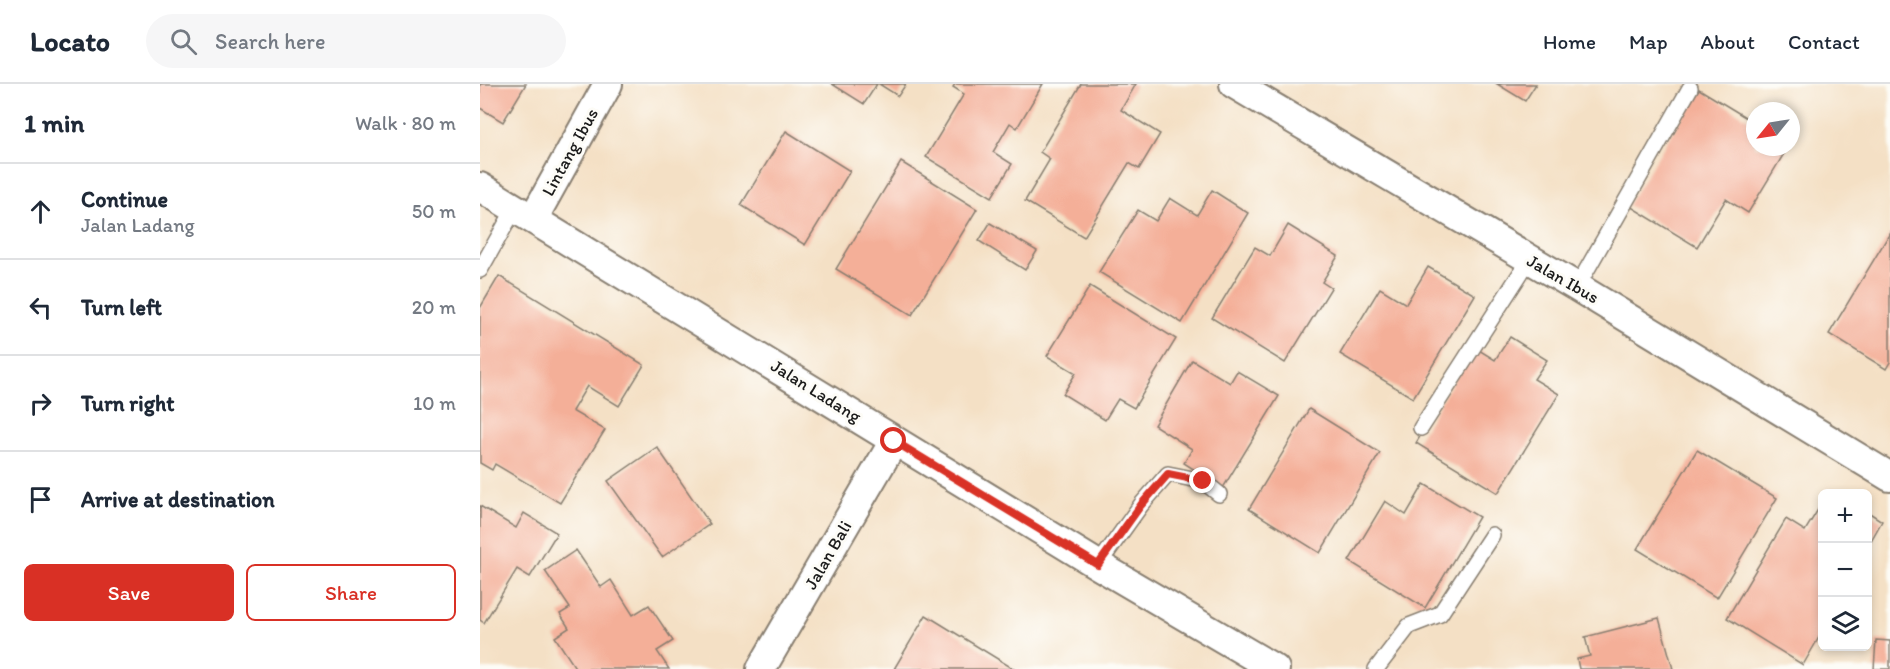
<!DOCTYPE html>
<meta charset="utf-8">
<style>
:root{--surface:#fff;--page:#f6f6f7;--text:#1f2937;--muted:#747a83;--line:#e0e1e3;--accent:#d93025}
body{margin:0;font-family:Itim,sans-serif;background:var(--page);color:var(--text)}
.controls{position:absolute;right:18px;bottom:18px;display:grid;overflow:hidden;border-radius:9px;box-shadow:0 3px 9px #0003}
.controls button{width:54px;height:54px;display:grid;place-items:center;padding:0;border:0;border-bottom:2px solid var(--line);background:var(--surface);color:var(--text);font:30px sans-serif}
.compass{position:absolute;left:1266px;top:18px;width:54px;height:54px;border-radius:50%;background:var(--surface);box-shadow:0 3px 9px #0003;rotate:240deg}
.stop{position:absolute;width:18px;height:18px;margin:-14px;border:4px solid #d93025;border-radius:50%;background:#fff}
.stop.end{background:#d93025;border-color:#fff;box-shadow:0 2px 6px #0008}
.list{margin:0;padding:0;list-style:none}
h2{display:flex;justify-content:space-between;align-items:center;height:78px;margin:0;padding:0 24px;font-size:26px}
h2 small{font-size:20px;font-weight:400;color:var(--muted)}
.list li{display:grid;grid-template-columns:39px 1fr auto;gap:18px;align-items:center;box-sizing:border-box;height:96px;padding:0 24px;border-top:2px solid var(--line)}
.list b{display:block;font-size:22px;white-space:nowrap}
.list p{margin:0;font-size:20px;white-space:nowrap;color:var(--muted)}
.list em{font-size:20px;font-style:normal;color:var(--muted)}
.actions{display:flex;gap:12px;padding:18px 24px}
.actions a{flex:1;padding:14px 0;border:2px solid var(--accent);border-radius:9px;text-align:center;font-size:21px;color:var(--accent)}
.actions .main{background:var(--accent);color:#fff}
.icon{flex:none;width:33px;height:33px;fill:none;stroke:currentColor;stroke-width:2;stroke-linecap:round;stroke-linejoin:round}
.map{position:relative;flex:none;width:1410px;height:585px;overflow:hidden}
header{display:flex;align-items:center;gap:36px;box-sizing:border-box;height:84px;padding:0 30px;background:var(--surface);border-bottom:2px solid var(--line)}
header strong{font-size:28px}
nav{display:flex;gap:33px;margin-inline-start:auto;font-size:21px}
.search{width:420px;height:54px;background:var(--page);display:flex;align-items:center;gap:15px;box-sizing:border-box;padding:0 21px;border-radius:33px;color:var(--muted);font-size:22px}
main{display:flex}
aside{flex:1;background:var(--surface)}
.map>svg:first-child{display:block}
</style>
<header>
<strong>Locato</strong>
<div class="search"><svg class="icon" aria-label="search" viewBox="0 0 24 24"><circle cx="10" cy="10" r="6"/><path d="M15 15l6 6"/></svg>Search here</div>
<nav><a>Home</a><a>Map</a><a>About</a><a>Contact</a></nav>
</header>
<main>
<aside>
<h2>1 min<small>Walk · 80 m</small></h2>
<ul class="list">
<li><svg class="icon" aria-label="ahead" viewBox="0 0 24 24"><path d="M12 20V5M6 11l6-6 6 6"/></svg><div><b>Continue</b><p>Jalan Ladang</p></div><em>50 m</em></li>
<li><svg class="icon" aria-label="left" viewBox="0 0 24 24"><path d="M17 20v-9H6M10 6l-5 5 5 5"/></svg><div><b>Turn left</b></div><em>20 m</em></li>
<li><svg class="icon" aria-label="right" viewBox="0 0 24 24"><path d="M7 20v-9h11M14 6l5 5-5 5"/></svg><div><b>Turn right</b></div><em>10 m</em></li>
<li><svg class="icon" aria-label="arrive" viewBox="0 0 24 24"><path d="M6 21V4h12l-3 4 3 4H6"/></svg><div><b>Arrive at destination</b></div></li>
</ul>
<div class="actions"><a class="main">Save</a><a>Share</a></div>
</aside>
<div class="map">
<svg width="1410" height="585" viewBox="0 0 1410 585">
<rect width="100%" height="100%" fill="#fdfcf7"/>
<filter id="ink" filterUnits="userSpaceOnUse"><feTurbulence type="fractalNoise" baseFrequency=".0167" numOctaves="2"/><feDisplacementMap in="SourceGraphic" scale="12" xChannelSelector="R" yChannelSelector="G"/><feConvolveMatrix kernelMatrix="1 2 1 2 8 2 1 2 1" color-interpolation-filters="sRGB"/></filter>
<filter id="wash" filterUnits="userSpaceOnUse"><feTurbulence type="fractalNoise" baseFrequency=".008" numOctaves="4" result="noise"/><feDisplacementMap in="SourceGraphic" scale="24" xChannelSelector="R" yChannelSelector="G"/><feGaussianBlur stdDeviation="1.35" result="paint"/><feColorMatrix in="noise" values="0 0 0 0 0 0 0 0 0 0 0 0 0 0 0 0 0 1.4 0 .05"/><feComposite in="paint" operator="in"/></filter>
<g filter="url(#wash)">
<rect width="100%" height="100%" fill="#f4e0c5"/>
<g id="blocks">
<g fill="#f4af98">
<path d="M 0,0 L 46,0 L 23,38 L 0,24 Z"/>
<path d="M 352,0 L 397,0 L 384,20 Z"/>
<path d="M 399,0 L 426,0 L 418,12 Z"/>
<path d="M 475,0 L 563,0 L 537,44 L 530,39 L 513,68 L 532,80 L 512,113 L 446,73 L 484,10 L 473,3 Z"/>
<path d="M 601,0 L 656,0 L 641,26 L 680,50 L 659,85 L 649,79 L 604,153 L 545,117 L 570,75 L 560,68 Z"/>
<path d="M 1017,0 L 1056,0 L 1045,17 Z"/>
<path d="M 1219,5 L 1275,39 L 1275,63 L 1308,63 L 1268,129 L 1246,115 L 1217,163 L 1148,121 Z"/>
<path d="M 306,47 L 370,87 L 325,161 L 261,121 Z"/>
<path d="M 421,78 L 497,125 L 432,231 L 356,185 Z"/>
<path d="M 732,106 L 768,129 L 702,239 L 619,188 L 658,126 L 676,137 L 690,114 L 717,131 Z"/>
<path d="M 510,139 L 557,167 L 545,186 L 499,157 Z"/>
<path d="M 808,141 L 858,172 L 842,198 L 851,204 L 805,279 L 732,234 L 775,163 L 790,172 Z"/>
<path d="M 1410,149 L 1410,278 L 1406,285 L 1349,250 Z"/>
<path d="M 948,183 L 995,211 L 933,314 L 860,270 L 900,204 L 926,220 Z"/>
<path d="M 19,192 L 164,281 L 139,322 L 107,302 L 92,327 L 125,346 L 80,419 L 15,380 L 12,386 L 0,379 L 0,224 Z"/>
<path d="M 610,202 L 696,255 L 654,324 L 638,315 L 625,336 L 583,310 L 596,289 L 567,272 Z"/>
<path d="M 1030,253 L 1067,276 L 1054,295 L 1079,310 L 1018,409 L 936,359 L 994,263 L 1015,276 Z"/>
<path d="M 712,276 L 750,299 L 757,287 L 799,312 L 743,404 L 704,379 L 712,365 L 674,341 Z"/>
<path d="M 829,325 L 900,369 L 840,469 L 769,425 Z"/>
<path d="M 177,363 L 230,440 L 182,473 L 128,397 Z"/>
<path d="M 1217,366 L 1297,414 L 1237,514 L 1157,465 Z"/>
<path d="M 944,400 L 999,433 L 945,524 L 869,477 L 905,417 L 926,431 Z"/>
<path d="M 1342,419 L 1342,548 L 1323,581 L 1247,534 L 1306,435 L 1325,447 Z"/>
<path d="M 0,422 L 36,444 L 44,429 L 77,449 L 50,493 L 37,485 L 4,539 L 0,536 Z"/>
<path d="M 1388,428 L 1402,437 L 1388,462 Z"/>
<path d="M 96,466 L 121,503 L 131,496 L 153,531 L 169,521 L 193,557 L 177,567 L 189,585 L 96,585 L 75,553 L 89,544 L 80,530 L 90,524 L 65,487 Z"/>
<path d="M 446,531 L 534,585 L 414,585 Z"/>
<path d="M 1179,534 L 1193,585 L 1099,585 L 1097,575 L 1110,572 L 1105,553 Z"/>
<path d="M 1396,556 L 1410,557 L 1410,585 L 1394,585 Z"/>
</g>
</g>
</g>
<g filter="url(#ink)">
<use href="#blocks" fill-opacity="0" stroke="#887e70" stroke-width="1.5"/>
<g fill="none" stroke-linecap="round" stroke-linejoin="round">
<g stroke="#887e70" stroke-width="18">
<g id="lane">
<path d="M 0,186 L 35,124"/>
<path d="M 1097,203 L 1210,4"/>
<path d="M 941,344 L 1049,176"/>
<path d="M 618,481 L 661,421 L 688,390 L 723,397 L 739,410"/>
<path d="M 896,585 L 929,542 L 960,530 L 1012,451"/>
</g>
</g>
<g stroke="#887e70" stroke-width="32">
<g id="street">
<path d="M 754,0 L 1097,203 L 1410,393"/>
<path d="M 0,103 L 618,481 L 795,585"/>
<path d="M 53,135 L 128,0"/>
<path d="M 281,585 L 414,357"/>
</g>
</g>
<use href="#lane" stroke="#fff" stroke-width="15"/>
<use href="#street" stroke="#fff" stroke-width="28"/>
</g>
</g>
<g fill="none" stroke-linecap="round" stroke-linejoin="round" filter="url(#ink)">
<path stroke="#d93025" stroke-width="8" d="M 414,357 L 618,481 L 661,421 L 688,390 L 723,397"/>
</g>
<g text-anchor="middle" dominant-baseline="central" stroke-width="6" stroke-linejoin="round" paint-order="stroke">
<g font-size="18" fill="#1c1c1c" stroke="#fdfcf7">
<text transform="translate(90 68) rotate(-61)">Lintang Ibus</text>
<text transform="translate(1083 195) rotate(30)">Jalan Ibus</text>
<text transform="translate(336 307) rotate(32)">Jalan Ladang</text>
<text transform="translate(348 471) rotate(-60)">Jalan Bali</text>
</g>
</g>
</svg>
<div class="controls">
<button>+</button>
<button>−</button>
<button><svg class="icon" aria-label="layers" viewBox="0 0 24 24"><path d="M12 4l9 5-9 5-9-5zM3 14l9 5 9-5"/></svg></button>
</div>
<svg class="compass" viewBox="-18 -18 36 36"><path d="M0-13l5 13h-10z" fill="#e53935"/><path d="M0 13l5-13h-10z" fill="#747a83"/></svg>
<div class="stop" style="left:414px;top:357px"></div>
<div class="stop end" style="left:723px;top:397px"></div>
</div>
</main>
